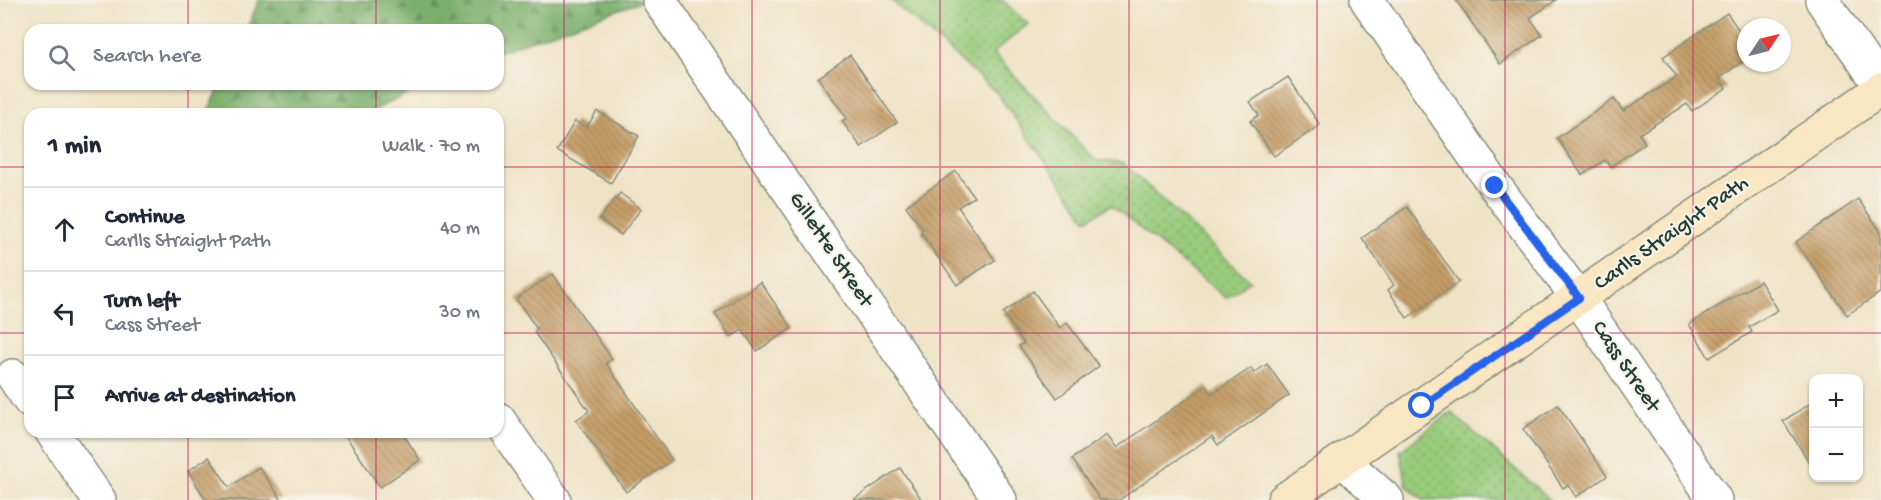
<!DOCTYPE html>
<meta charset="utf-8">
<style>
:root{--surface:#fff;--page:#f2f2f3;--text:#1f2937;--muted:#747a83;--line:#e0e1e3}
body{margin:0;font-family:"Gochi Hand",sans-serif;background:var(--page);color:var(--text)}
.controls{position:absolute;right:18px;bottom:18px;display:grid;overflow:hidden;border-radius:12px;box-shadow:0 2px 4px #0004}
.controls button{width:54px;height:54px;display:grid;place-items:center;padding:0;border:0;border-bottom:2px solid var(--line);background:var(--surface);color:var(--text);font:30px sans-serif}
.compass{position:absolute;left:1737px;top:18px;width:54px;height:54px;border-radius:50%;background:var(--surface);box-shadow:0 2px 4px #0004;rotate:55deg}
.stop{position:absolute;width:18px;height:18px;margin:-14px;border:4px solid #2563eb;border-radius:50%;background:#fff}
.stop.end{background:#2563eb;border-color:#fff;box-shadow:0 2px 6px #0008}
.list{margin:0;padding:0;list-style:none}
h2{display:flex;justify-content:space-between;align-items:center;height:78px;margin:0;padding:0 24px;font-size:26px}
h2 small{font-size:20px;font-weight:400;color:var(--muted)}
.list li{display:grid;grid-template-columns:39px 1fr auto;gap:18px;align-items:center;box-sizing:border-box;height:84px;padding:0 24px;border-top:2px solid var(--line)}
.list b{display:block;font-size:22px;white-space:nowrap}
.list p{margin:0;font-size:20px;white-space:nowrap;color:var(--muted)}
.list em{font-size:20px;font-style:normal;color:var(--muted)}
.icon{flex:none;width:33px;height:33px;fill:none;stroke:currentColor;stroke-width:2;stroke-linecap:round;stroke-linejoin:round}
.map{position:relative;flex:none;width:1881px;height:500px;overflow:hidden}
.search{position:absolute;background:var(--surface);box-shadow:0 2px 4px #0004;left:24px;top:24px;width:480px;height:66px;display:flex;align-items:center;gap:15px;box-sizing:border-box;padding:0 21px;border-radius:18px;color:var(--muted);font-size:22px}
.panel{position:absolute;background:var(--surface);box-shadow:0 2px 4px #0004;left:24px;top:108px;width:480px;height:330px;border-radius:18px}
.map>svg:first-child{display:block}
</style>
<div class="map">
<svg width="1881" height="500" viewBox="0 0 1881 500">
<defs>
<pattern id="grass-dots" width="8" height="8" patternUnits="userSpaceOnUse" patternTransform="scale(1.5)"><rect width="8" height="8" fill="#99cb7b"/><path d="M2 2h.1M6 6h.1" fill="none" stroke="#7ca666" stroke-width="1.8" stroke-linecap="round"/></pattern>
<pattern id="forest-firs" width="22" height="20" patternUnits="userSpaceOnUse" patternTransform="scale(1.5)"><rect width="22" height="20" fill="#7aaf6b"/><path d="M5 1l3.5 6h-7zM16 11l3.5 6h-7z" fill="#639059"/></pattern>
<pattern id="building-back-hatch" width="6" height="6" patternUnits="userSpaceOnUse" patternTransform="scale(1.5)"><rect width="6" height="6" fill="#c59e68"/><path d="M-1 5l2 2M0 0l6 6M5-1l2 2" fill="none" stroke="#9f8256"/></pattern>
</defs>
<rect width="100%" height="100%" fill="#f7f3e8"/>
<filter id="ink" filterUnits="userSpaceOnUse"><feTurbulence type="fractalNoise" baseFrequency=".0167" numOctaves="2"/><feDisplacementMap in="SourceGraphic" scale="12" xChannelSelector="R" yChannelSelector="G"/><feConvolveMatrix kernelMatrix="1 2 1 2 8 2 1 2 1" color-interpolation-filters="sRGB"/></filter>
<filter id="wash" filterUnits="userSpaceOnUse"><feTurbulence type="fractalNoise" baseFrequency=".008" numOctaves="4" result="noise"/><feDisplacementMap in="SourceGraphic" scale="24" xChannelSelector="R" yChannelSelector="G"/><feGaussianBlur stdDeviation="1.35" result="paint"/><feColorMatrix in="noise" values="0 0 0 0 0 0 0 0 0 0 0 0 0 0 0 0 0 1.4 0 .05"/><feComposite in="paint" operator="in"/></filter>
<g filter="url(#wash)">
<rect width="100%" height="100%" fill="#efe3c6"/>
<g fill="url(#grass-dots)" stroke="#5c8458" stroke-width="1.5">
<path d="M 891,0 L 1002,0 L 1028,24 L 993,53 L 1095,160 L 1123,163 L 1250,281 L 1226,298 L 1111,205 L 1087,220 L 997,93 Z"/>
<path d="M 1451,412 L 1550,500 L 1423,500 L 1407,486 L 1400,451 Z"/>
</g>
<g fill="url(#forest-firs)" stroke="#4c7650" stroke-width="1.5">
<path d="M 259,0 L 646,0 L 498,52 L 498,30 L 246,30 Z"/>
<path d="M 221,84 L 428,84 L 366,114 L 207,114 Z"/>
</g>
<g id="blocks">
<g fill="url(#building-back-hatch)">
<path d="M 1456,0 L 1556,0 L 1530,18 L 1542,35 L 1500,64 Z"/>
<path d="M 1727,13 L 1746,40 L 1746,59 L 1719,78 L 1726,88 L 1692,111 L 1687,104 L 1639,134 L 1645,143 L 1610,167 L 1605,160 L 1582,175 L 1557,138 L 1614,99 L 1623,111 L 1677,77 L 1663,57 Z"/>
<path d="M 850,55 L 897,122 L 861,147 L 842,121 L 847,118 L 818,78 Z"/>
<path d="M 1288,77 L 1320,125 L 1274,156 L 1250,121 L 1259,115 L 1250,102 Z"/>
<path d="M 597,111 L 639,136 L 611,183 L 557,151 L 575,121 L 586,128 Z"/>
<path d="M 956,171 L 974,197 L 958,207 L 995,260 L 957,285 L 921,233 L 923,230 L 906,206 Z"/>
<path d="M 620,193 L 641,209 L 621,235 L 599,219 Z"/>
<path d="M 1858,199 L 1881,232 L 1881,292 L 1847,315 L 1796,242 Z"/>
<path d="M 1407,207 L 1459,282 L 1407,318 L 1388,290 L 1394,285 L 1362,238 Z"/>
<path d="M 553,274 L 612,359 L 606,363 L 672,460 L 626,492 L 576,420 L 589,411 L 534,332 L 537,329 L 516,299 Z"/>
<path d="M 1760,281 L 1778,310 L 1749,327 L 1752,332 L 1709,358 L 1689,324 Z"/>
<path d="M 760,282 L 792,328 L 757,351 L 742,330 L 731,337 L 715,314 Z"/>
<path d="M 1033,291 L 1060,328 L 1067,323 L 1099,366 L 1057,398 L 1019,346 L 1024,343 L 1003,313 Z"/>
<path d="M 1267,364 L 1289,395 L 1218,445 L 1212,436 L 1119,500 L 1100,500 L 1072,459 L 1107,435 L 1116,448 L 1206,386 L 1212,394 L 1251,368 L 1254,373 Z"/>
<path d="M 1814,401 L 1814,467 L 1813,468 L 1783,421 Z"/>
<path d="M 1558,405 L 1607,476 L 1576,497 L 1568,485 L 1563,488 L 1523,429 Z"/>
<path d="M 343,432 L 402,432 L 420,460 L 380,487 Z"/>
<path d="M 209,457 L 229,487 L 259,467 L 282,500 L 206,500 L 188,471 Z"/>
<path d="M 900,468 L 922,500 L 853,500 Z"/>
</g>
</g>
</g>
<g filter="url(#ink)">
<use href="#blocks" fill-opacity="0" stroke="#87907d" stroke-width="1.5"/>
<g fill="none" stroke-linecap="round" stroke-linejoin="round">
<g stroke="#87907d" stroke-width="36">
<g id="street">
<path d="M 659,0 L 1000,500"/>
<path d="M 1367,0 L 1495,186 L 1579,299 L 1715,500"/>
<path d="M 1822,0 L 1881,86"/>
<path d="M 13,376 L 30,401"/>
<path d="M 498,419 L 554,500"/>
<path d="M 52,432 L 99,500"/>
<path d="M 1342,460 L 1387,500"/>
</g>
</g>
<g stroke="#87907d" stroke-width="36">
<path id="secondary" d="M 1284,500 L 1881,89"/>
</g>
<use href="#street" stroke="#fff" stroke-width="33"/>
<use href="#secondary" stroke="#f9e7c3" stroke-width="33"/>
</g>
</g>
<g fill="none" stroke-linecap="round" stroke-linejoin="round" filter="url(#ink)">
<path stroke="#2563eb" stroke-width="8" d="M 1422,406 L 1579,298 L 1495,186"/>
</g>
<path fill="none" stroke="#c2185b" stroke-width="1.5" stroke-opacity="0.55" d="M 188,0 L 188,30M 376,0 L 376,30M 564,0 L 564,500M 752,0 L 752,500M 940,0 L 940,500M 1129,0 L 1129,500M 1317,0 L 1317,500M 1505,0 L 1505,500M 1693,0 L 1693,500M 188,84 L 188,114M 376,84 L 376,114M 0,167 L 30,167M 498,167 L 1881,167M 0,333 L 30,333M 498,333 L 1881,333M 188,432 L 188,500M 376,432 L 376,500"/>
<g text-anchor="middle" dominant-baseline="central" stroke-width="4.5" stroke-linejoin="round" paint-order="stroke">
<g font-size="22" fill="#1f3d34" stroke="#f7f3e8">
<text transform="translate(1672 234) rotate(-35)">Carlls Straight Path</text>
<text transform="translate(830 250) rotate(56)">Gillette Street</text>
<text transform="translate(1625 367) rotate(56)">Cass Street</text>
</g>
</g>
</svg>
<div class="controls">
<button>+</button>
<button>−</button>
</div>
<svg class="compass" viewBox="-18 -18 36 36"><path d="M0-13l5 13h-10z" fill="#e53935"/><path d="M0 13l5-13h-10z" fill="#747a83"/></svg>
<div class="stop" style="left:1422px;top:406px"></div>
<div class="stop end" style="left:1495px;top:186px"></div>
<div class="search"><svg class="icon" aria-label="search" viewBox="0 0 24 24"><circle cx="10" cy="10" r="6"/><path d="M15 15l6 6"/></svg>Search here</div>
<section class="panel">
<h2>1 min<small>Walk · 70 m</small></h2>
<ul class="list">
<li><svg class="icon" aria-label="ahead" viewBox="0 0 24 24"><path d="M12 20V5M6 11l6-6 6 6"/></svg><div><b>Continue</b><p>Carlls Straight Path</p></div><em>40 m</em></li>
<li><svg class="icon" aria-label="left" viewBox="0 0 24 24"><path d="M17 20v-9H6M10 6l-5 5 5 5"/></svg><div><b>Turn left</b><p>Cass Street</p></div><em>30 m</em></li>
<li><svg class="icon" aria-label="arrive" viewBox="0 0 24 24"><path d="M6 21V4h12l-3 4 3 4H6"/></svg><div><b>Arrive at destination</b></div></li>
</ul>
</section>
</div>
